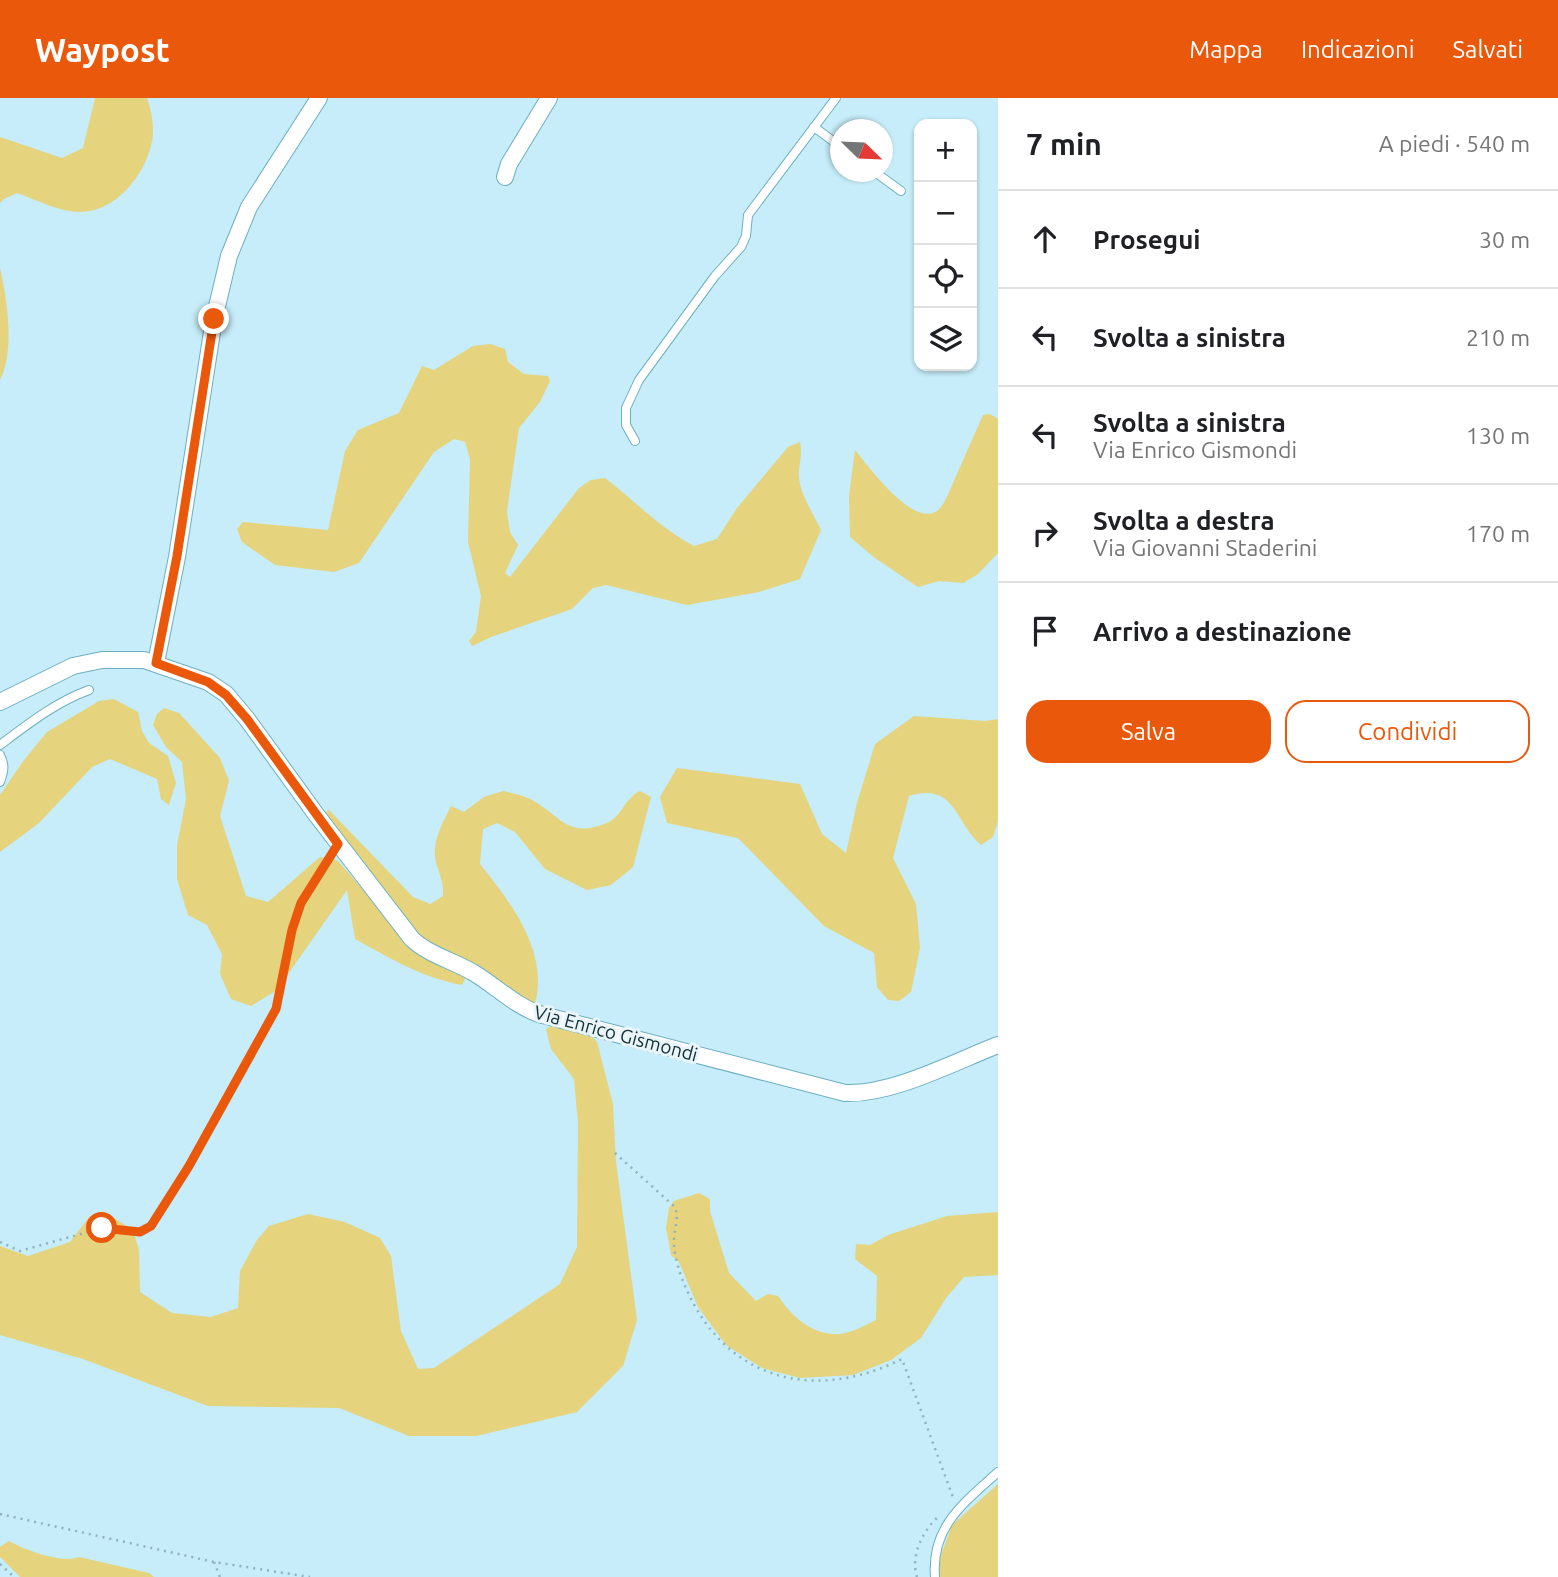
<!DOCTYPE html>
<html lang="it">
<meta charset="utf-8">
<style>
:root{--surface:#fff;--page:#f2f2f2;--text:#202124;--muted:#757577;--line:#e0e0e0;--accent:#ea580c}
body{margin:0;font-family:Ubuntu,sans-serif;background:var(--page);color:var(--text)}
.controls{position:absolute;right:21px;top:21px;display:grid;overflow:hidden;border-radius:14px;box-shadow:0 2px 5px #0004}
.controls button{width:63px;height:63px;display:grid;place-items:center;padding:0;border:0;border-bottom:2px solid var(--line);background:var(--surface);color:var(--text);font:35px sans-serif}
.compass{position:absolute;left:830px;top:21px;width:63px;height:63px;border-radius:50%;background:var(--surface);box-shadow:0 2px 5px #0004;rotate:113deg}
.stop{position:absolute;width:21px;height:21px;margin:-16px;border:5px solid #ea580c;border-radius:50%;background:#fff}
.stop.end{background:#ea580c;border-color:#fff;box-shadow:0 2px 7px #0008}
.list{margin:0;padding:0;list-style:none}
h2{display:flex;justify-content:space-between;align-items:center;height:91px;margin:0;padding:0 28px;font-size:30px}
h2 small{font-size:23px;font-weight:400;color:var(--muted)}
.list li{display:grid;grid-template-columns:46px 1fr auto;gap:21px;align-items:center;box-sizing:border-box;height:98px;padding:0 28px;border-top:2px solid var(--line)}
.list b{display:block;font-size:26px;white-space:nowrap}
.list p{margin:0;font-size:23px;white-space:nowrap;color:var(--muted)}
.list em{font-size:23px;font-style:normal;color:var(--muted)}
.actions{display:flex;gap:14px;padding:21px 28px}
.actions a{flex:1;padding:16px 0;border:2px solid var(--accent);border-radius:21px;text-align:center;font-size:24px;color:var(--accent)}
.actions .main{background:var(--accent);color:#fff}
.icon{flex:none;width:38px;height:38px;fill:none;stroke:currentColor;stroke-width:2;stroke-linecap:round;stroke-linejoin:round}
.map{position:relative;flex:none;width:998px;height:1479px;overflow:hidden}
header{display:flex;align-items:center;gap:42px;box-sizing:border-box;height:98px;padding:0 35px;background:var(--accent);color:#fff}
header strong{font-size:33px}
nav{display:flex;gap:38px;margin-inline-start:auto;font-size:24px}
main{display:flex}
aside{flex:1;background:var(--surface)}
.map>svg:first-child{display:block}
</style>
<header>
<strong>Waypost</strong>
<nav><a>Mappa</a><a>Indicazioni</a><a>Salvati</a></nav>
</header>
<main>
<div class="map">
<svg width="998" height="1479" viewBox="0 0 998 1479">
<rect width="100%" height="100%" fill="#c6edf9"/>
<g fill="#e5d37d">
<path d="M 95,0 L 147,0 C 151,13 155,29 152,43 C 146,76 116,114 80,114 C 59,114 37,102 17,95 L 4,101 L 0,105 L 0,39 L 62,60 L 83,50 Z"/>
<path d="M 0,170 C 7,200 15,253 0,282 Z"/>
<path d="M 490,246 L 505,251 L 508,264 L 524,276 L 548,278 L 550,283 L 540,304 L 519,330 L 507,413 L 510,434 L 518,447 L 505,475 L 510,479 L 579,390 L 591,382 L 605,380 C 635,403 661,431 694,448 L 717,441 L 737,410 L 788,349 L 800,344 C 802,357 800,361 799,373 C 797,392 813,415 821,432 L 800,481 L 759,494 L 687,507 L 606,487 L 593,490 L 572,511 L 491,539 L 472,548 L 469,543 L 476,534 L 481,498 L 468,444 L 470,361 L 465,344 L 454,341 L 434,354 L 359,465 L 334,474 L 275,467 L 242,444 L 237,431 L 243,424 L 328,432 L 345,353 L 358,332 L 399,315 L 422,268 L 434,272 L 473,248 Z"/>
<path d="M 990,316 L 998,321 L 998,455 L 978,476 L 963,485 L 939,483 L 918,489 L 875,460 L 850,439 L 849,398 L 855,352 C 868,368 911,427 935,414 C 941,411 943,406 946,401 L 983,317 Z"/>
<path d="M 114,601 L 138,614 L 142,633 L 149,645 L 168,658 L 176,685 L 169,707 L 161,701 L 157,681 L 110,661 L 92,669 L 39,725 L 0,754 L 0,697 L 24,662 L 47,634 L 99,603 Z"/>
<path d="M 164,610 L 179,615 L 220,660 L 229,683 L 220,718 L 246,798 L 268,804 L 320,759 L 337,762 L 421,858 L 466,879 L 462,887 C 420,879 392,861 355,841 L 347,792 L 277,892 L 251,908 L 231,901 L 220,876 L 222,856 L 207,827 L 188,817 L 177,781 L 177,747 L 186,701 L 182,664 L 166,649 L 153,627 L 157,616 Z"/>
<path d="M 914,618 L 985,623 L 998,621 L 998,723 L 993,739 L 981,747 C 954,724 956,684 909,698 L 893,760 L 916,806 L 920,850 L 911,894 L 899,903 L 888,902 L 877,889 L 874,855 L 824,828 L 738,740 L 667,725 L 660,699 L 677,670 L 800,686 L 822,736 L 846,755 L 857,705 L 875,646 Z"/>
<path d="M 503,693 C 511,695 522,697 530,701 C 560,716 567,743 609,724 C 622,717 626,699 640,693 L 651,699 L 633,769 L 611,787 L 587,792 L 545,771 L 515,734 L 497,725 L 483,731 L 480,766 C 511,805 549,853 535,906 L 432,848 L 412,834 L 323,716 L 329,712 L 413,799 L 430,806 L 443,798 C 444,784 439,776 436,764 C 431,745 443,724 451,708 L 464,714 L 484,699 Z"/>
<path d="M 556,925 L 587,933 L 597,944 L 613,1006 L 616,1064 L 637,1222 L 623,1268 L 577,1314 L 476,1338 L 409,1338 L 339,1310 L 208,1308 L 83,1261 L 0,1237 L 0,1148 L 28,1158 L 70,1144 L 89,1119 L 106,1115 L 133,1132 L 139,1152 L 140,1194 L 172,1215 L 211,1219 L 238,1210 L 240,1173 L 257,1142 L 269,1128 L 308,1116 L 345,1124 L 380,1140 L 391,1158 L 401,1233 L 418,1271 L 434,1270 L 560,1186 L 577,1149 L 578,1025 L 574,981 L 551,951 L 546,931 Z"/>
<path d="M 699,1095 L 710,1101 L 710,1113 L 729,1175 L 756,1203 L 768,1196 L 778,1198 C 792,1219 813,1238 840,1236 C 851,1235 866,1227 876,1222 L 877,1178 L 855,1161 L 856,1146 L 870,1147 L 888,1137 L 947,1118 L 998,1114 L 998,1177 L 964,1179 L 946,1200 L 921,1240 L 891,1262 L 853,1277 L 800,1280 L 762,1270 L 726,1247 L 698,1209 L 679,1164 L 671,1157 L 666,1130 L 669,1110 L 674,1103 Z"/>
<path d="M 998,1386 L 998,1479 L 939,1479 L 940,1460 L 952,1427 Z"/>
<path d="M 9,1443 C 25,1452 62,1466 79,1459 L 149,1475 L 154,1479 L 20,1479 L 0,1459 L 0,1449 Z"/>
</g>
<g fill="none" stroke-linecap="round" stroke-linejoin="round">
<g stroke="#6dafc2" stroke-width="10">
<g id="service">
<path d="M 814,29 L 841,49"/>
<path d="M 875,74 L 901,93"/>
<path d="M 635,343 L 626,327 L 626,310 L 639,282 L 715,178 L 741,149 L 746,138 L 748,117 L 836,0"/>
<path d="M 0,647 C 28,626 56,604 89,592"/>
<path d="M 0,657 C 5,667 4,673 0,684"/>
<path d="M 935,1479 C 931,1428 964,1405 998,1374"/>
</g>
</g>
<g stroke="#6dafc2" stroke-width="18">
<g id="minor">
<path d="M 505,79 L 509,66 L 549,0"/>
<path d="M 156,565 L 177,459 L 214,221 L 229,158 L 249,109 L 319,0"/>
<path d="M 0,604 L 73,568 L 102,562 L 144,562 L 208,584 L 226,596 L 247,621 L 315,715 L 412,841 C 429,857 454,863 474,875 C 497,889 514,907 539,916 L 845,995 C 892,997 954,964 998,947"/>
</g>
</g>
<g stroke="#8fb2bd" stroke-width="2.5" stroke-dasharray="2 5" stroke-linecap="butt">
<path d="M 615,1055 L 675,1109 C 680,1123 673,1132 674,1146 C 674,1154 677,1164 679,1172 C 714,1276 805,1309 902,1261 L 954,1402"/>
<path d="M 0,1144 L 20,1153 L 102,1130 L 140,1134 L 151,1128 L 189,1068 L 276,911 L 292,832 L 301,805 L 331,758"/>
<path d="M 0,1416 L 214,1464 L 310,1479"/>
<path d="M 214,1464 L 220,1479"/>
<path d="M 0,1466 L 14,1479"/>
<path d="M 917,1479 C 910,1458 923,1432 939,1418"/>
</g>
<use href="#service" stroke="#fff" stroke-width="8"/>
<use href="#minor" stroke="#fff" stroke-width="16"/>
</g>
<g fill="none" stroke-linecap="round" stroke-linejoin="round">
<path stroke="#ea580c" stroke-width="9" d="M 102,1130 L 140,1134 L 151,1128 L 189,1068 L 276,911 L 292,832 L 301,805 L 338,746 L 247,621 L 226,597 L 208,584 L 156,565 L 177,458 L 214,221"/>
</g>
<g text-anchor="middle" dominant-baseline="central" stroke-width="6" stroke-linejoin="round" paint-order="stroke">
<g font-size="19" fill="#132f36" stroke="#e9f5f9">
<text transform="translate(616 935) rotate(15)">Via Enrico Gismondi</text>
</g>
</g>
</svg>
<div class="controls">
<button>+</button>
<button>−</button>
<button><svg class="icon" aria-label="locate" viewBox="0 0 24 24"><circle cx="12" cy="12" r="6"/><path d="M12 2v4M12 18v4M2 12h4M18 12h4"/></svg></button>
<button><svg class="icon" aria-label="layers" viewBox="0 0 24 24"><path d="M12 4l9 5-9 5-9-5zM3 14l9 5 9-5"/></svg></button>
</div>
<svg class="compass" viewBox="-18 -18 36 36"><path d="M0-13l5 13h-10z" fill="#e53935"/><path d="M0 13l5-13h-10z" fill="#757577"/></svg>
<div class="stop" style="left:102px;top:1130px"></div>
<div class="stop end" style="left:214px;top:221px"></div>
</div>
<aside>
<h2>7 min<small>A piedi · 540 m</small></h2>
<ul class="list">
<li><svg class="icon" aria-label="ahead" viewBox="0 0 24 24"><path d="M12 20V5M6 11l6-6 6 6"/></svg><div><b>Prosegui</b></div><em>30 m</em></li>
<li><svg class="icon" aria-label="left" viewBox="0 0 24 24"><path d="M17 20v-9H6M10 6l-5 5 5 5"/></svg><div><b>Svolta a sinistra</b></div><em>210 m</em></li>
<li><svg class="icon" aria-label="left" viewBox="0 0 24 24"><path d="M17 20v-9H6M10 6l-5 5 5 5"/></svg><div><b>Svolta a sinistra</b><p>Via Enrico Gismondi</p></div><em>130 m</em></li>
<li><svg class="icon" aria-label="right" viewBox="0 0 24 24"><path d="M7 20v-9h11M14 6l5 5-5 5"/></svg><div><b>Svolta a destra</b><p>Via Giovanni Staderini</p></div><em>170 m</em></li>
<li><svg class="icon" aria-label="arrive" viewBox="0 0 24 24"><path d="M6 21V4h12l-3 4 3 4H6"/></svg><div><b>Arrivo a destinazione</b></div></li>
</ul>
<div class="actions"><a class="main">Salva</a><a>Condividi</a></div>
</aside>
</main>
